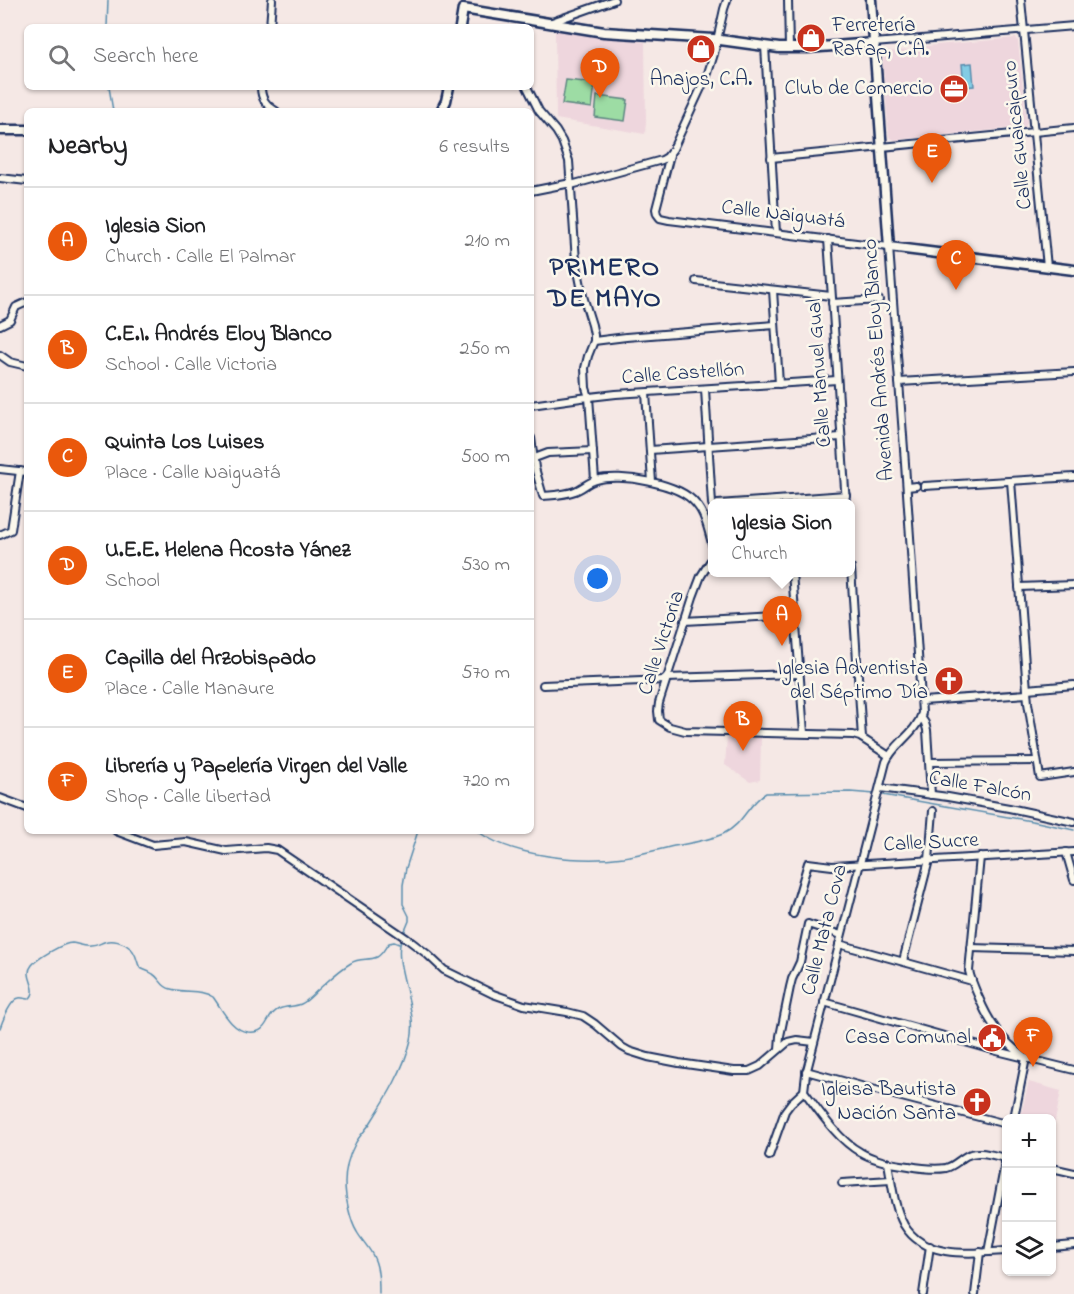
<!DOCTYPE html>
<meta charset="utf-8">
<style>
:root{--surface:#fff;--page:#f2f2f2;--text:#202124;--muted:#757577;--line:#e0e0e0;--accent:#ea580c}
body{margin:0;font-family:"Indie Flower",sans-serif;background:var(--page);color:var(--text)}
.controls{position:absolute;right:18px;bottom:18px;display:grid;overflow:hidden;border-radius:9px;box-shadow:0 2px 4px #0004}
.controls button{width:54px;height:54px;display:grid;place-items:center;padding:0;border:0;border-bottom:2px solid var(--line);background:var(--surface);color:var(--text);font:30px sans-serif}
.you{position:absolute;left:598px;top:579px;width:21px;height:21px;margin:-15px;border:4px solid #fff;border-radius:50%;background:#1a73e8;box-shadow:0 0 0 9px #1a73e833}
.badge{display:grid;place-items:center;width:39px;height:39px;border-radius:50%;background:var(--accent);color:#fff;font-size:20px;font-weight:700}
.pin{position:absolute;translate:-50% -50px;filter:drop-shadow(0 2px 3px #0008)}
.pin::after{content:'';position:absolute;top:32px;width:21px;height:18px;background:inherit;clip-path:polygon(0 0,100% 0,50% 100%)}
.popup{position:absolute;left:708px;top:499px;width:147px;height:78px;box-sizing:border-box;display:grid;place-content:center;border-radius:9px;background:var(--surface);filter:drop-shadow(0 2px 4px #0005);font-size:20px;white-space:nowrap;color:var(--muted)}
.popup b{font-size:22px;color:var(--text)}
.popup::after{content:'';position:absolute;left:50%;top:100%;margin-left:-12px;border:12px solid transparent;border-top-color:var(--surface)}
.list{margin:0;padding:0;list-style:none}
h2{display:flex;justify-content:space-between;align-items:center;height:78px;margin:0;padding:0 24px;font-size:26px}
h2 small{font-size:20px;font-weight:400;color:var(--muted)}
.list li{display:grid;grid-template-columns:39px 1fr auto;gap:18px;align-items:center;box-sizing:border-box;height:108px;padding:0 24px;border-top:2px solid var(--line)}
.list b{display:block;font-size:22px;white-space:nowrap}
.list p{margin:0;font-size:20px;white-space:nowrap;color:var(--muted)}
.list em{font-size:20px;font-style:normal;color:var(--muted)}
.icon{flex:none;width:33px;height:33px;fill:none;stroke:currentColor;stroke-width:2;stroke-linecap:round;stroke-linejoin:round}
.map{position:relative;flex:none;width:1074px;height:1294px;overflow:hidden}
.search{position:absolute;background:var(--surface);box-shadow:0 2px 4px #0004;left:24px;top:24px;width:510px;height:66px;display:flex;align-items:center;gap:15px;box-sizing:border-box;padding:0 21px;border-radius:9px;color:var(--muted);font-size:22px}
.panel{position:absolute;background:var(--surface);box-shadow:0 2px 4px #0004;left:24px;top:108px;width:510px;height:726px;border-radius:9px}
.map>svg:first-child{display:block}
</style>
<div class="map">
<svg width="1074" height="1294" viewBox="0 0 1074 1294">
<rect width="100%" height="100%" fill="#f5e8e5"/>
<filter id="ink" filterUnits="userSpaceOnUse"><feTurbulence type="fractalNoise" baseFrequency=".0167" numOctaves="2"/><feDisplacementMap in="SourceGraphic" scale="12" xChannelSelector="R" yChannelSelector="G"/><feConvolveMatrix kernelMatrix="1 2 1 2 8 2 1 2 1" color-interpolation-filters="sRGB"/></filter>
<g filter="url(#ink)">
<g fill="#eed6dd">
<path d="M 555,30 L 645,42 L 646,121 L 645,134 L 556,119 Z"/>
<path d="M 1016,38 L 1018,41 L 1027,123 L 1025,127 L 895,140 L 889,137 L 882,55 L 883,52 L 910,50 L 914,47 Z"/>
<path d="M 727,737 L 761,738 L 760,780 L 750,782 L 725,765 Z"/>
<path d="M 1029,1082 L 1061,1091 L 1052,1136 L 1052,1118 L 1020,1118 Z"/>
</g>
<g fill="#9ddca4" stroke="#5c8681" stroke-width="1.5">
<path d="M 566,80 L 595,83 L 592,108 L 562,104 Z"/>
<path d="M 597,96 L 628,100 L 625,121 L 595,117 Z"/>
</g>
<path fill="#83cce4" stroke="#598dae" stroke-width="1.5" d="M 972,63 L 974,86 L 964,87 L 962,64 Z"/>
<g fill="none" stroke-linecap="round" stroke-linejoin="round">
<g stroke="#598dae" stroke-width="1.5">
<path d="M 107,27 L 108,0"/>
<path d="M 109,87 L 113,111"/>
<path d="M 883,795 L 1037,822 L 1074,830"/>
<path d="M 477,831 C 513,857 581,863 624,857 C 641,854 657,850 674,846 C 690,843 707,841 723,834 C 744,824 748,803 766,793 L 850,792 L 875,794"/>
<path d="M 404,933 L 409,921 L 409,916 L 403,904 L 403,885 L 406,868 L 418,831"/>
<path d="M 0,1028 C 3,1020 10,1000 19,998 C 22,997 25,999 29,999 C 41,989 22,977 32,965 C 38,958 63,943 72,943 C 79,944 84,947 91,946 C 96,946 99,944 104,942 C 113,939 123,942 130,948 C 137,953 136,961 140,968 C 144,970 149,971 153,974 C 161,979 161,987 171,989 C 185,993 201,989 213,997 C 222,1009 231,1030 248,1032 C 270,1034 264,1016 279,1009 C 286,1006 294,1007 301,1004 C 308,1001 313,994 319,989 C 329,980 339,970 351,963 C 359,957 369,961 377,957 C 383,954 385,947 389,943 L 394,942 L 399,944"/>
<path d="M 379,1294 C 379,1282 379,1269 374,1258 C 370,1248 362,1241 357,1232 C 350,1221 345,1196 345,1183 C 345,1170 349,1155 355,1144 C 359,1136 366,1130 371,1122 C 387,1097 404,1069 411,1040 C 419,1008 391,962 402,938"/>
</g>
<g stroke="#1b2f5e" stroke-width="10">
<g id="street">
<path d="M 788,0 L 789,48"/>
<path d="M 1021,0 L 1047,267"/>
<path d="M 549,23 L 614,0"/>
<path d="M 270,27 L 272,0"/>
<path d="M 874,43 L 1074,26"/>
<path d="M 765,46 L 776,233"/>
<path d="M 261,87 C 261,99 266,105 276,111"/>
<path d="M 527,87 L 539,111 L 556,131 L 562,141 L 569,161 L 576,261 L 583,296 L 592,325 L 594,335 L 594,341 L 588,356 L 585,368 L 586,388 L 589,397 L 595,480"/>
<path d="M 670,155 L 656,209 L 657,214 L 660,218 L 669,220 L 889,247 L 904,449 L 922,713 C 916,734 894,743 886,762 L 806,1074 L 804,1091 L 791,1103 L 785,1111 L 769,1156"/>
<path d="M 771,158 L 1074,128"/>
<path d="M 0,178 L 27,181"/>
<path d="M 571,185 L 662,160 L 667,157 L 673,149 L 708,73 L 714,54 L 724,9 L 727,0"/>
<path d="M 531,191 L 571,183"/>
<path d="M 828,239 L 846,504"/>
<path d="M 696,281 L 831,296"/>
<path d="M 773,290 L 779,384"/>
<path d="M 832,303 L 879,300"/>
<path d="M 0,325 L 10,320 L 16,307 L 27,302"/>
<path d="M 594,341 L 626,337 L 775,325"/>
<path d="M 0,355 L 10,362 L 27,366"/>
<path d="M 899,382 L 1074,372"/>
<path d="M 705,389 L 712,504"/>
<path d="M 646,393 L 652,482"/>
<path d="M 531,405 L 581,398 L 616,394 L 837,380"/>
<path d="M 531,438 L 535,468 L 543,496 C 554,495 565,495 575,491 C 583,488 588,482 596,480 C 620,473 680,483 696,504 C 706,515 709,534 713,547"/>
<path d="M 650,450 L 841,437"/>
<path d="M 532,459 L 548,453 L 593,451"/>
<path d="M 0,469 L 27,472"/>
<path d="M 1011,481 L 1028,703 L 1040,777 L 1074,772"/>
<path d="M 924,486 L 1074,477"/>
<path d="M 907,487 L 916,486"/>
<path d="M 718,504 L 846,495"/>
<path d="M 0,535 L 11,530 L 20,471"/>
<path d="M 713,557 L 701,576 L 693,597 L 659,703 L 658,711 L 659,720 L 670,727 L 685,731 L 853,735 L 860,737 L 889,756"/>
<path d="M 851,568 L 862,738"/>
<path d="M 792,572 L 804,733"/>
<path d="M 1019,587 L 1074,585"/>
<path d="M 685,621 L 795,615"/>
<path d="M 666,678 L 799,674"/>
<path d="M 543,685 L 666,680"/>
<path d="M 1027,689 L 1074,685"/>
<path d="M 922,701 L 1027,694"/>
<path d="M 921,717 L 925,723 L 927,730 L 931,795"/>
<path d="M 930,762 L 1037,761"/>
<path d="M 880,788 L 948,797 L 1009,808 L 1074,822"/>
<path d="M 0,798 L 27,808"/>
<path d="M 116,831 L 153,845 L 186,842 L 226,851 L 266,848 L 277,850 L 406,938 L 427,954 L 444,970 L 493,994 L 524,1005 L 567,1012 L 583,1016 L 595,1024 L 622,1047 L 629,1051 L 648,1057 L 679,1063 L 734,1071 L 749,1071 L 760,1066 L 788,1042 L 797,1040 L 814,1042"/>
<path d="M 1066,852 L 1074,880"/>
<path d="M 980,857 L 969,971 C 971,980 975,989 979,998 C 990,1025 1003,1041 1026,1058 L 1014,1118"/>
<path d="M 793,914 L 808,863 L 832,866 L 1074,852"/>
<path d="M 839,944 L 972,981"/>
<path d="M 971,948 L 1074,951"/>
<path d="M 903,961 L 929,860 L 933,811"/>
<path d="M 824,1002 L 997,1051 L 1074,1070"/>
<path d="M 779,1049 L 780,1036 L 790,987 L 792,979 L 800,962 L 808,924 L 841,935"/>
<path d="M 806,1071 L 894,1095 L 1006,1124"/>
<path d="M 804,1091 C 819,1111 838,1140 860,1152 C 875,1161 892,1164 909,1166 C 920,1168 934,1170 946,1168 C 954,1166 959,1160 966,1156 C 978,1149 994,1156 1006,1158"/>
<path d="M 888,1163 C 892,1184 894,1207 904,1225 C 925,1260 973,1253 1006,1251"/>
<path d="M 1052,1168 L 1074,1173"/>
<path d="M 842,1183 L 891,1180"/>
<path d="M 1052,1247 L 1074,1245"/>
<path d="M 988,1252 L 1006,1158"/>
<path d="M 923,1294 L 930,1246"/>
<path d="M 975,1294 L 980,1252"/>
</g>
</g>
<g stroke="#1b2f5e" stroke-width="13">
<g id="secondary">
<path d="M 871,0 L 889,247 L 1074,270"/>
<path d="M 460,27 L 463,9 L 604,32 L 713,39 L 779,48 L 807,48 L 874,43"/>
<path d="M 441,111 L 446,101 L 449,87"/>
<path d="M 0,130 L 27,130"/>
</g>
</g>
<use href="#street" stroke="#fbf7ec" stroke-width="6"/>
<use href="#secondary" stroke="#fbf7ec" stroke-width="8"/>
</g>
</g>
<defs>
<g id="shop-disc" transform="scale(1.5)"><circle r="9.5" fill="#c8321e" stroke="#fbf7ec"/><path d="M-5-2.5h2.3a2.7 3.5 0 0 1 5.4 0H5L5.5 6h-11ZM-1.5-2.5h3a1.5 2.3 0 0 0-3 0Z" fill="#fff"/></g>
<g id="office-disc" transform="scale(1.5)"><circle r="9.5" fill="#c8321e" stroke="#fbf7ec"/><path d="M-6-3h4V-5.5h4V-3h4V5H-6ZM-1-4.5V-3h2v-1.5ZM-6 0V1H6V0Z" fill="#fff"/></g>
<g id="church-disc" transform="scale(1.5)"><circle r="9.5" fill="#c8321e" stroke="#fbf7ec"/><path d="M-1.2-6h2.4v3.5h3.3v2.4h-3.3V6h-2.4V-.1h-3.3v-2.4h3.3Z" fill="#fff"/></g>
<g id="civic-disc" transform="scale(1.5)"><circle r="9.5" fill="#c8321e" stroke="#fbf7ec"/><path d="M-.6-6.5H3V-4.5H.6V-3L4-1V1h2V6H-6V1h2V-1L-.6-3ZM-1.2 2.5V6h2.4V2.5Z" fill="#fff"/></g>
</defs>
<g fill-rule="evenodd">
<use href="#shop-disc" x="811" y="38"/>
<use href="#shop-disc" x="701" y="49"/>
<use href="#office-disc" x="954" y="89"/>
<use href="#church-disc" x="949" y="681"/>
<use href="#civic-disc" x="992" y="1038"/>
<use href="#church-disc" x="977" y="1102"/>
</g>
<g text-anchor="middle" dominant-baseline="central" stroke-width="5" stroke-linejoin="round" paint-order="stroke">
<g font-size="21" fill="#1b2f5e" stroke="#fbf7ec" text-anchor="end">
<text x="832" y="26" text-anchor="start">Ferretería<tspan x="832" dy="24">Rafap, C.A.</tspan></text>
<text x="701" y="80" text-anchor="middle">Anajos, C.A.</text>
<text x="933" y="89">Club de Comercio</text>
<text x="928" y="669">Iglesia Adventista<tspan x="928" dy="24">del Séptimo Día</tspan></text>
<text x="971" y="1038">Casa Comunal</text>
<text x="956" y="1090">Igleisa Bautista<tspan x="956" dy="24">Nación Santa</tspan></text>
</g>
<g font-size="21" fill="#1b2f5e" stroke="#fbf7ec">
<text transform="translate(1018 135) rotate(-96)">Calle Guaicaipuro</text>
<text transform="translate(783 215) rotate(7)">Calle Naiguatá</text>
<text transform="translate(879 360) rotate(-94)">Avenida Andrés Eloy Blanco</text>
<text transform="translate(820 373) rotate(-94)">Calle Manuel Gual</text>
<text transform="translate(683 374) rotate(-4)">Calle Castellón</text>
<text transform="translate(662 643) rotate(-72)">Calle Victoria</text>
<text transform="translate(980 787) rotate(10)">Calle Falcón</text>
<text transform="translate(931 843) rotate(-3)">Calle Sucre</text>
<text transform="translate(825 930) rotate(-76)">Calle Mata Cova</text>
</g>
<g font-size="27" font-weight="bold" letter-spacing="1.5" fill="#1b2f5e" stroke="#fbf7ec">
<text x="605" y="268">PRIMERO<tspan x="605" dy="31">DE MAYO</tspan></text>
</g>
</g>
</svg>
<div class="controls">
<button>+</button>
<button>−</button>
<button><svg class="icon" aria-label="layers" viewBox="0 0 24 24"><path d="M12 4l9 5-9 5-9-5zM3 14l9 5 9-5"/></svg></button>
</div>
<div class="you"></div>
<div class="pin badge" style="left:782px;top:646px">A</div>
<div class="popup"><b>Iglesia Sion</b>Church</div>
<div class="pin badge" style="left:743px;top:751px">B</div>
<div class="pin badge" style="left:956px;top:290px">C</div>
<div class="pin badge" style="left:600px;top:98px">D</div>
<div class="pin badge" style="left:932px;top:183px">E</div>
<div class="pin badge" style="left:1033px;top:1067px">F</div>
<div class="search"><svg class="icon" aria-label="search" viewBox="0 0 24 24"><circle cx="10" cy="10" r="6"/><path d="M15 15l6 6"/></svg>Search here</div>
<section class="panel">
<h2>Nearby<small>6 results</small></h2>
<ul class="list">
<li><span class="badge">A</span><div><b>Iglesia Sion</b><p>Church · Calle El Palmar</p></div><em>210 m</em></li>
<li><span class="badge">B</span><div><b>C.E.I. Andrés Eloy Blanco</b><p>School · Calle Victoria</p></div><em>250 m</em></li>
<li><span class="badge">C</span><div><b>Quinta Los Luises</b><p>Place · Calle Naiguatá</p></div><em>500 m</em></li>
<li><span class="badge">D</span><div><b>U.E.E. Helena Acosta Yánez</b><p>School</p></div><em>530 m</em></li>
<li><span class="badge">E</span><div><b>Capilla del Arzobispado</b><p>Place · Calle Manaure</p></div><em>570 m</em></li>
<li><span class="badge">F</span><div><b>Librería y Papelería Virgen del Valle</b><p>Shop · Calle Libertad</p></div><em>720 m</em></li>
</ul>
</section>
</div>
